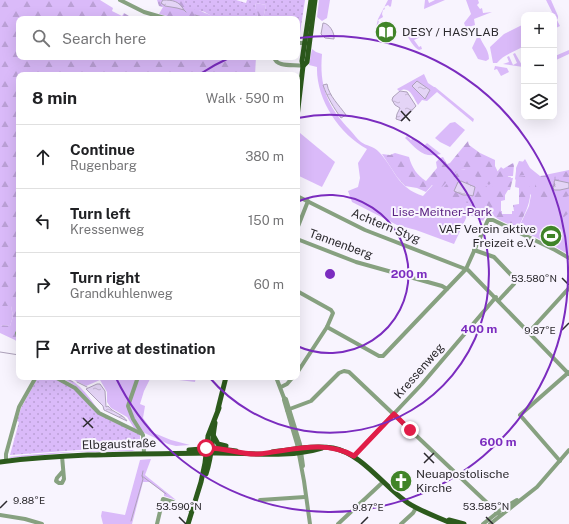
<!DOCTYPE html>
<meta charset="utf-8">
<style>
:root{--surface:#fff;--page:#f6f6f6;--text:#202124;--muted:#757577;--line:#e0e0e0}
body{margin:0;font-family:"Public Sans",sans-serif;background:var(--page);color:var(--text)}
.controls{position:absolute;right:12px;top:12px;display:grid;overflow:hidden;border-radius:8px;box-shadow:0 4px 16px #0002}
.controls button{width:36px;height:36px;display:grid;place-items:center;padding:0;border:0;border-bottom:1px solid var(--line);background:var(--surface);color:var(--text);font:20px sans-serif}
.stop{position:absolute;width:12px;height:12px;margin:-9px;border:3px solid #e11d48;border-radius:50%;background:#fff}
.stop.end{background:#e11d48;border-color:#fff;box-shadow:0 1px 4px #0008}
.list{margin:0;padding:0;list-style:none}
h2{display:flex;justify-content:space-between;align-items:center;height:52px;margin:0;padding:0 16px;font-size:17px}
h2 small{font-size:13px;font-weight:400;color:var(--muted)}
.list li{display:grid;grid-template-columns:26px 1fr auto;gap:12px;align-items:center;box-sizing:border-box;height:64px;padding:0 16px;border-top:1px solid var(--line)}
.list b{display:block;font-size:15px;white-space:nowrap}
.list p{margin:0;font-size:13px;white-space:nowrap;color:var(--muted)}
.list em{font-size:13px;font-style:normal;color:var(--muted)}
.icon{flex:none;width:22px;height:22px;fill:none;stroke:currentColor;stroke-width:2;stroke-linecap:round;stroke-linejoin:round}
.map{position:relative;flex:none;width:569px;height:524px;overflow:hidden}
.search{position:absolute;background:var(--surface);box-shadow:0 4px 16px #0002;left:16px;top:16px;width:284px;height:44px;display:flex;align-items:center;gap:10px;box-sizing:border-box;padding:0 14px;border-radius:8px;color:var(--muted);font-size:15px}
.panel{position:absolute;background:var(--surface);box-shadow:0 4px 16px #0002;left:16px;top:72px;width:284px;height:308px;border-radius:8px}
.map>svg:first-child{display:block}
</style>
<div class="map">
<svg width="569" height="524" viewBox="0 0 569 524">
<defs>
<pattern id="forest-firs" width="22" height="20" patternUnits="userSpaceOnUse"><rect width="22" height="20" fill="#dabaf9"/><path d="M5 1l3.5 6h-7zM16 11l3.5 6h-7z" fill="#bba0d6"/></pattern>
<pattern id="wetland-marsh" width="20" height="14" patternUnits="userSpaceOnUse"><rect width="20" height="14" fill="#dabaf9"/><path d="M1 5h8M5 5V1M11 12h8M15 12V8" fill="none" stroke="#bba0d6"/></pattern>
<pattern id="garden-dots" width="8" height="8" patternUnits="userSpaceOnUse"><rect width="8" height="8" fill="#dabaf9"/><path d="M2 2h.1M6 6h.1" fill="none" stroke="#bba0d6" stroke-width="1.8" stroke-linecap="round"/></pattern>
<pattern id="water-ripples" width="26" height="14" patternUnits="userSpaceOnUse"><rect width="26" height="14" fill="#e4d4f6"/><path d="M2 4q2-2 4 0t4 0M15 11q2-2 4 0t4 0" fill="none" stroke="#c4b6d3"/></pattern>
</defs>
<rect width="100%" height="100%" fill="#f8f4fe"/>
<g fill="#dabaf9" fill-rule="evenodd">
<path d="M 319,0 L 330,0 L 327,18 L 322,21 L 317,17 Z"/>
<path d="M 388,0 L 392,0 L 391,6 L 390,7 L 388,5 L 384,7 L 385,9 L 383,10 L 382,14 L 383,17 L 378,20 L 379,22 L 378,23 L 381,29 L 380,31 L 375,32 L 378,19 Z"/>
<path d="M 425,0 L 428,0 L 429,3 L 435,0 L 445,0 L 424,9 Z"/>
<path d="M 466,0 L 478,0 L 479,3 L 477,5 L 480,9 L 482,8 L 483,13 L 492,12 L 474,19 L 475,25 L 466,28 L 464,23 L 471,14 Z"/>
<path d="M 546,0 L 551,0 L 558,16 L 558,18 L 557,20 L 560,26 L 554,29 L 554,15 L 543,15 L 552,12 Z"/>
<path d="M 524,24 L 524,46 C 515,52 504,54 497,63 L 493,63 L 490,47 L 504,34 Z"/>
<path d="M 415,31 L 417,36 L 422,34 L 423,36 L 414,40 L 419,47 L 421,46 L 422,49 L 419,50 C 414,48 410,40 407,36 Z"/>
<path d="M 479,33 C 480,43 489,48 489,59 L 486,61 L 478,59 L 472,48 Z"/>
<path d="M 312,49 L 316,52 L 322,54 C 319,87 328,107 350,130 C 354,134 357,139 361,142 C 366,146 374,146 379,152 C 396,170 396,187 423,196 L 448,168 L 497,172 L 501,167 L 507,172 L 508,177 L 511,177 L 493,217 L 487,214 L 483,221 L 468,214 L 454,244 L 416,230 L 397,225 L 352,202 L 348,191 L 358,187 L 360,178 L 358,163 L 367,149 C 339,134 316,99 317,67 L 309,65 Z"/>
<path d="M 569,50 L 569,54 L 554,61 L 554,55 L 555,56 Z"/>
<path d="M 515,53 L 523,67 L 503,64 L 509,62 L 507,57 L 509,56 L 513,65 L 517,63 L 513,54 Z"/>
<path d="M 495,66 L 507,68 L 509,72 L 501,76 L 497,69 L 494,70 Z"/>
<path d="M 424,74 L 428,83 L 434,87 L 435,87 L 474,119 L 473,122 L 437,92 L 427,101 L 422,100 L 418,105 C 413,97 410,85 399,91 L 397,89 ZM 417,81 L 430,90 L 425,99 L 412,86 Z"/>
<path d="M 455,122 L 465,130 L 450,147 L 440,142 L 435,138 L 450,123 Z"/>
<path d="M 300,133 L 335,162 L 322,187 L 297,175 L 297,145 Z"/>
<path d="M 407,136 L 411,140 L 413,138 L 423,147 L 427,143 L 441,154 C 423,159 417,149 405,138 Z"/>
<path d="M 525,159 L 530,168 L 540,176 L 569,170 L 569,255 L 554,246 L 518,229 L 529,206 L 531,195 L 515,179 L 516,171 Z"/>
<path d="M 0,306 L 11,306 L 13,316 L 10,326 L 0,325 Z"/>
<path d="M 60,377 C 77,377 90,399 100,412 L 74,385 Z"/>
<path d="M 68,377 L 151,377 L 144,391 L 140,404 L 145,406 L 143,418 L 154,433 L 171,440 L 190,445 L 176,446 L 168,444 L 134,428 L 127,417 L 111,408 L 107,402 L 107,392 L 100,380 L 86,386 Z"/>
<path d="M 132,450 L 135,451 L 74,452 L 11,458 L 9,457 C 49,452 90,451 132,450 Z"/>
<path d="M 151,459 L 145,475 L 176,500 L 164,496 L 164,493 L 150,482 L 143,482 L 132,524 L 103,524 L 101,516 L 102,511 L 125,515 L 140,460 Z"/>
</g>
<g fill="url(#forest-firs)">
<path d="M 0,0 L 100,0 L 113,8 L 112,11 L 122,16 L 124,13 L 134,19 L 19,19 L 19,57 L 256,57 L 255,75 L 19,75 L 19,344 L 15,340 L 0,333 L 0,325 L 10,326 L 13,316 L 11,306 L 0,306 Z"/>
<path d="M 157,0 L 184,0 L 186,4 C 199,10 210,16 223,19 L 179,19 L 159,14 L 163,7 L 159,6 Z"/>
<path d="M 256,3 L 266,5 L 263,19 L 257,19 L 258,16 L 255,7 Z"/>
<path d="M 468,141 L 469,145 L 480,153 L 495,160 L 495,166 L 498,172 L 513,163 L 514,165 L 513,176 L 497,177 L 489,185 L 464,169 L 459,169 L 440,189 L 432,185 L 426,192 L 417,188 L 405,186 L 397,177 L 382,154 L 390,155 L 395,153 L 409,157 C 412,168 417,175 426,181 L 437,168 L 436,162 L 440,158 L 443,157 L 447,164 L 450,163 Z"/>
<path d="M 519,161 L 525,162 L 532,171 L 527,173 L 525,175 L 516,176 L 516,168 Z"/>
<path d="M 463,171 L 467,176 L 465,178 L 468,180 C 473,178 486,183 488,189 C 489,193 485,202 482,205 C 464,203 455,201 441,190 L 458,172 Z"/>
<path d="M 569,171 L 569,196 L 548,202 L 545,201 L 543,198 L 535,194 L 535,176 L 545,176 Z"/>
<path d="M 525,176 C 537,193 526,211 518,228 C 507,223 488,218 487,204 L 495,180 L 498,179 L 513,178 L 510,190 L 508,190 L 505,195 L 505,200 L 501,201 L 501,211 L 502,211 L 502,214 L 512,214 L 512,211 L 514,211 L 513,205 L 519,204 L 519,188 L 515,187 L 516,177 Z"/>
<path d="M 566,202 L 569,204 L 569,213 L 564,217 L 547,210 L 551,209 L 560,214 Z"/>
<path d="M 171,377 L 196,377 L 195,382 L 171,379 Z"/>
</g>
<path fill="url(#wetland-marsh)" d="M 560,176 L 569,178 L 569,183 L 554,180 L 553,177 Z"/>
<g fill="url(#garden-dots)">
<path d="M 184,0 L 236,0 L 246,3 L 247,0 L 305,0 L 300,33 L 297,32 L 297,19 L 263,19 L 266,5 L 256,3 L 255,7 L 258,14 L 257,19 C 242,19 223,22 210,15 C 208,14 206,13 205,12 C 197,9 187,10 184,0 Z"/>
<path d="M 38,377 L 54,377 L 73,387 L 96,412 L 140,435 L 140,448 L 78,450 L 10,455 L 19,422 L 17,421 L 21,408 Z"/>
</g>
<g fill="url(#water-ripples)" stroke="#ada1ba">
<path d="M 163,0 C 173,0 179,1 184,10 L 177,8 L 165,6 L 161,3 Z"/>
<path d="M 323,23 C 329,23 335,33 334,39 L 325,38 L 321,34 Z"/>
<path d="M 417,81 L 430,90 L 425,99 L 412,86 Z"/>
<path d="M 327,84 C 329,96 339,105 346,115 L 341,118 C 334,108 327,97 323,85 Z"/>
<path d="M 400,91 L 407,92 L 416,106 L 402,121 L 396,119 L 397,114 L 400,108 L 395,105 L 392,100 L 393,97 Z"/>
<path d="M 555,180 L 569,183 L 569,188 L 560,190 L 554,190 L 553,187 L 555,185 L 554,182 Z"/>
<path d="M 461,181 L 475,187 L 473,196 L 469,195 L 463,195 L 454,191 L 458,182 Z"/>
<path d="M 97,384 L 100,384 L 105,391 L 106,407 L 108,406 C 113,413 123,414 127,421 L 104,410 L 103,406 L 86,389 Z"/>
</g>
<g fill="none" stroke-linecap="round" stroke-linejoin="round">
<g stroke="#ada1ba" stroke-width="1">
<path d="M 184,10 L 186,12"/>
<path d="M 195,15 L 209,19"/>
<path d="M 0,352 L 19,355"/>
<path d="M 63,377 L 73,382"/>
<path d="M 77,382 L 87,387"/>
<path d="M 143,471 L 142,476 L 166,494"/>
<path d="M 131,521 L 143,479 L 142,476"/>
</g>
<g stroke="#87a180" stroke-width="4">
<path d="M 120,0 L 144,12 L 168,19"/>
<path d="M 297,43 L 307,43"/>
<path d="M 274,57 C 276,68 295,64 303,66"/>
<path d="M 297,196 L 365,230 L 468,270 L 569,374"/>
<path d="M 297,229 L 308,201"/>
<path d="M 297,239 L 356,262 L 442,286 L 447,289"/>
<path d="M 474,250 L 494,257 L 515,279 L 514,284 L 499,300"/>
<path d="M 297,291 L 331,310 L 333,313 L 327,327 L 297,373"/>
<path d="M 327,327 L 379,356 L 383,356 L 466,269 L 488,220 L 493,220 L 555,250 L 569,258"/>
<path d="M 529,332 L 569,288"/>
<path d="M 17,333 L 19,340"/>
<path d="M 55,377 L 75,388 L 99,413 L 142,434"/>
<path d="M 138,377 L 128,406 L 133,419 L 143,435 L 144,453"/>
<path d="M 276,377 L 284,398 L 284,400 L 297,444 L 304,481 L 310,524"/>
<path d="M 281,387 L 287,384 L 293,377"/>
<path d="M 284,398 L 286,399 L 300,444 L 303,466"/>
<path d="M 287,410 L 311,401 L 339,373 L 344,371 L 349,372 L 500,515"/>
<path d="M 62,456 L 64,479 L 62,483 L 59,483 L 56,481 L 57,478 L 63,471"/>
<path d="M 354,456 L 422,384 L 496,297"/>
<path d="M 6,461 L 6,454 L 19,407 L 36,377"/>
<path d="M 560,461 L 520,415 L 569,372"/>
<path d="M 260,500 L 305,497"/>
<path d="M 184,508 L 192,511"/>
<path d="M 0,515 L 25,519 L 42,524"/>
<path d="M 157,524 L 163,499 L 173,502 L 181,507"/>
<path d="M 338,524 L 383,482"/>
<path d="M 401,524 L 413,513 L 416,508"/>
<path d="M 483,524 L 502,509 L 517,500"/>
<path d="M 490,524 L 537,487 L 569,450"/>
</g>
<g stroke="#2c5a1c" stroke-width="5">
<path d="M 303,66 L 307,62 L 315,0"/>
<path d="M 297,117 L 303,66 L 302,61 L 311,0"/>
<path d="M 218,409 L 226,377"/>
<path d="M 213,435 L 218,444 L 226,446"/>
<path d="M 189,450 L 214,448 L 236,451"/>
<path d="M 272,452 C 293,450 312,445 333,448 C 363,454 384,487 408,503 C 422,512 438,517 453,524"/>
<path d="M 0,462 C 70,453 140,454 210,453 C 247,452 285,459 322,448"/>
<path d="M 206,474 C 212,457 212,440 215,423"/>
<path d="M 449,520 L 464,524"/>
<path d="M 188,524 L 201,482 L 205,463 L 208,436 L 219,408"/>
</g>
</g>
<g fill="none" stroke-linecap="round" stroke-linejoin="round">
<path stroke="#e11d48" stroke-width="5" d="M 206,448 C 224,447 240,455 258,454 C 290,451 324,439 354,456 L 394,414 L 410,430"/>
</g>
<path fill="none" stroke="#2c2a2e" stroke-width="1.5" d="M 401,111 L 410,121M 401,121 L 411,111M 562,278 L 569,285M 562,330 L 569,323M 83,418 L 93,428M 83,427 L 93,418M 424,453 L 434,463M 424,463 L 434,453M 0,508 L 7,501M 179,517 L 186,524M 486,517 L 493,524M 361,524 L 368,517"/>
<g fill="none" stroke="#7b2cbf" stroke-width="2">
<path d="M297 202A79 79 0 1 1 297 346"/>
<path d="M298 118A159 159 0 1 1 209 377"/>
<path d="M200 74A238 238 0 0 1 231 57M299 38A238 238 0 1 1 116 378"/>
</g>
<defs>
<g id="library-disc" transform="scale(1.15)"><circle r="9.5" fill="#408428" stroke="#f8f4fe"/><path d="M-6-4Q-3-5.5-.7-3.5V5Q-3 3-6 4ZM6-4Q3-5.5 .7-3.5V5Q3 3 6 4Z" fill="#fff"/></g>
<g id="stadium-disc" transform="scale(1.15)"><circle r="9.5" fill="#408428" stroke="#f8f4fe"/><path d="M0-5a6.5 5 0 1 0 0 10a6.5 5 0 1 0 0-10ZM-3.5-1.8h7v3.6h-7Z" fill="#fff"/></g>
<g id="church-disc" transform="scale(1.15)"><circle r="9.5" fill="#408428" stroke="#f8f4fe"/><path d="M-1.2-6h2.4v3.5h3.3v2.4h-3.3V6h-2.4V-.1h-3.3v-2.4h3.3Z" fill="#fff"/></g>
</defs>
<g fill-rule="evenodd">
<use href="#library-disc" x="386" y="32"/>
<use href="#stadium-disc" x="551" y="236"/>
<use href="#church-disc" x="401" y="481"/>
</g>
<g text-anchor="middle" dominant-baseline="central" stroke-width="4" stroke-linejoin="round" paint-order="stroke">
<g font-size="12" fill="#2c2a2e" stroke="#f8f4fe" text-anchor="start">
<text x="402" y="32">DESY / HASYLAB</text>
<text x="536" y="229" text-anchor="end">VAF Verein aktive<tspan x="536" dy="14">Freizeit e.V.</tspan></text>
<text x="416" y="474">Neuapostolische<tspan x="416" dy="14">Kirche</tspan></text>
</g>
<g font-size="12" fill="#5d2585" stroke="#f8f4fe">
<text x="442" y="212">Lise-Meitner-Park</text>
</g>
<g font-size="12" fill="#2c2a2e" stroke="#f8f4fe">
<text transform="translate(386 226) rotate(22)">Achtern Styg</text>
<text transform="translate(341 244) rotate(20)">Tannenberg</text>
<text transform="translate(419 371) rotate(-49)">Kressenweg</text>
<text transform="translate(119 444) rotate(-2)">Elbgaustraße</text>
</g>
</g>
<g font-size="10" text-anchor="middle" fill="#2c2a2e" stroke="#f8f4fe" stroke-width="4" stroke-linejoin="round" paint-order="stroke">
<text x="534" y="282">53.580°N</text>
<text x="540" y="334">9.87°E</text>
<text x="29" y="504">9.88°E</text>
<text x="179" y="510">53.590°N</text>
<text x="486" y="510">53.585°N</text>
<text x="368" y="511">9.87°E</text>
</g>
<circle cx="330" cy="274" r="6" fill="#7b2cbf" stroke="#f8f4fe" stroke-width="2"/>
<g font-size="12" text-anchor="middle" font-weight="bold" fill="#7b2cbf" stroke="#f8f4fe" stroke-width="4" stroke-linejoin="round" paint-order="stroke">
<text x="409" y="278">200 m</text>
<text x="479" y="333">400 m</text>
<text x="498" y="446">600 m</text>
</g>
</svg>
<div class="controls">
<button>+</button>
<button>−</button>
<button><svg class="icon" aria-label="layers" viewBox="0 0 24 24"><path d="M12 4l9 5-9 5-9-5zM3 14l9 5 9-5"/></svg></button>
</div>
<div class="stop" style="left:206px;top:448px"></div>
<div class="stop end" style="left:410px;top:430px"></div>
<div class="search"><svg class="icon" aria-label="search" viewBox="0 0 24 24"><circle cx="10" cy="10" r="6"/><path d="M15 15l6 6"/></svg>Search here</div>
<section class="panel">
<h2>8 min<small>Walk · 590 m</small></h2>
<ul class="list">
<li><svg class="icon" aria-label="ahead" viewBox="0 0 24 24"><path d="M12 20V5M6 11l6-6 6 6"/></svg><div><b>Continue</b><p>Rugenbarg</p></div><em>380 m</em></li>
<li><svg class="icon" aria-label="left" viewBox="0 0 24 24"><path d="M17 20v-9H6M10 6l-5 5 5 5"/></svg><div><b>Turn left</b><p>Kressenweg</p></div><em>150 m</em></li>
<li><svg class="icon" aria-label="right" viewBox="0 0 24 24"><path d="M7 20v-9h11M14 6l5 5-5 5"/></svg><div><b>Turn right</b><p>Grandkuhlenweg</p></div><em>60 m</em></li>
<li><svg class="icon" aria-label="arrive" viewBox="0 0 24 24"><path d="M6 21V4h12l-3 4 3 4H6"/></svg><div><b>Arrive at destination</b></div></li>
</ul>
</section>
</div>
